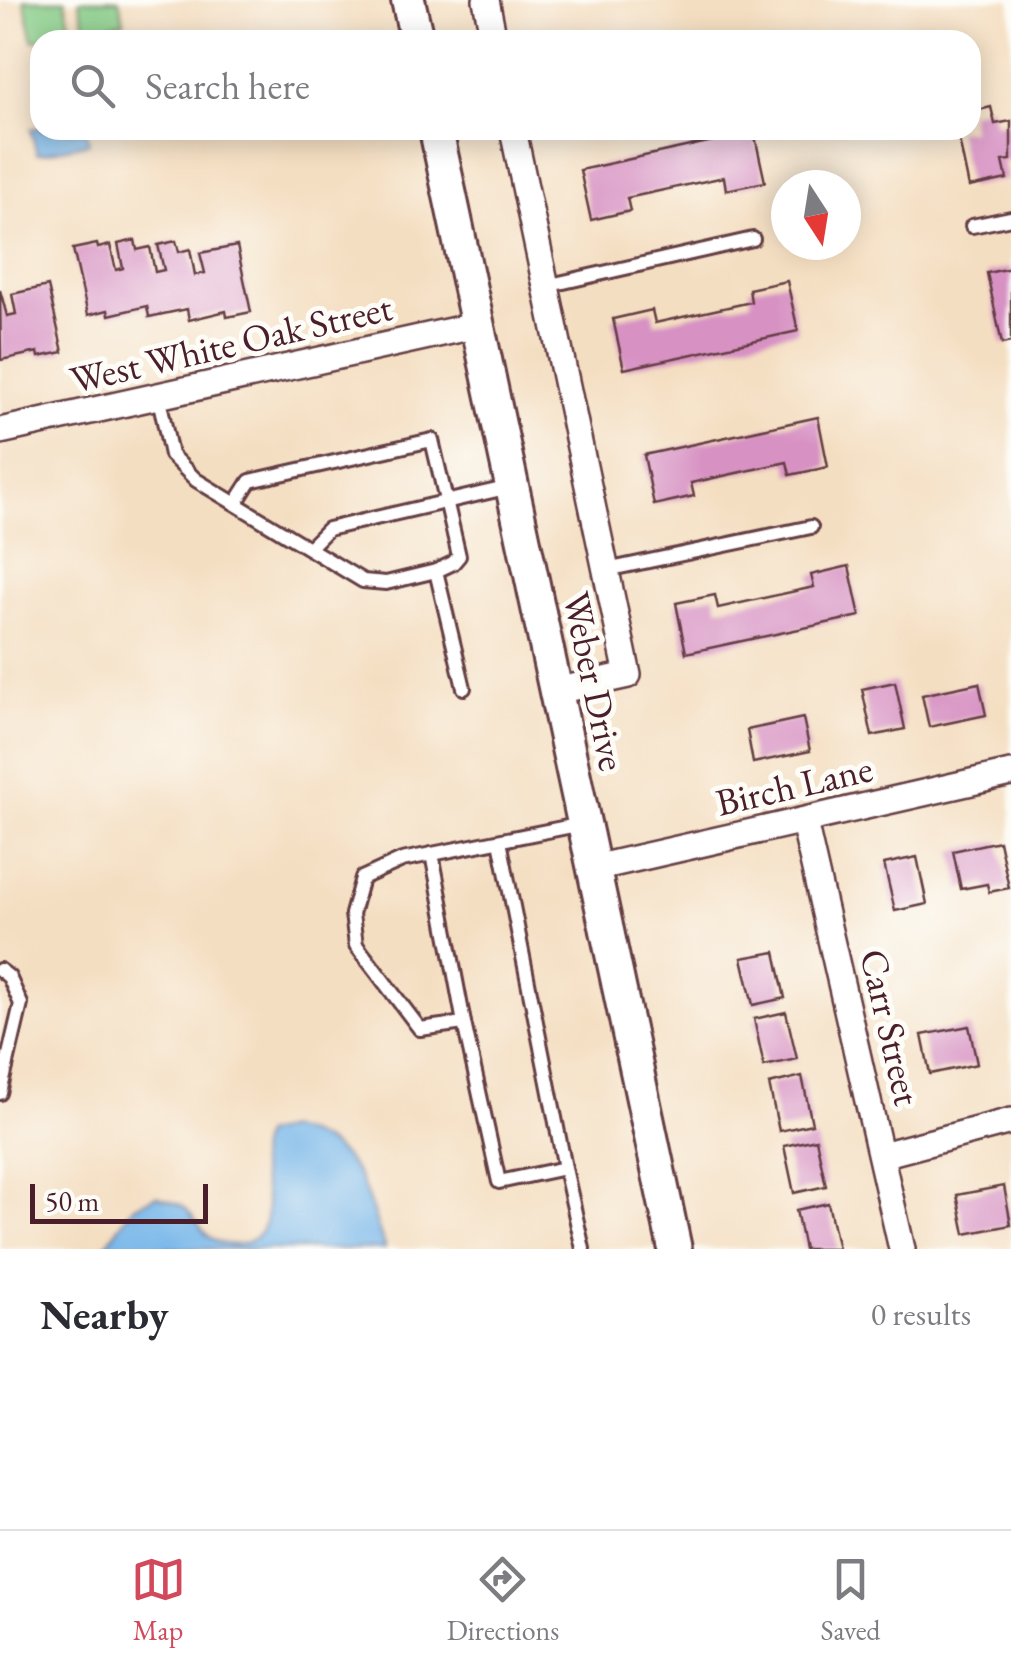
<!DOCTYPE html>
<style>
:root{--surface:#fff;--page:#f7f7f7;--text:#2b2b33;--muted:#7c7c81;--line:#e1e1e2;--accent:#d1495b}
body{margin:0;font-family:"EB Garamond",serif;background:var(--page);color:var(--text)}
.compass{position:absolute;left:771px;top:170px;width:90px;height:90px;border-radius:50%;background:var(--surface);box-shadow:0 5px 25px #0003;rotate:168deg}
.scale{position:absolute;left:30px;bottom:25px;width:178px;box-sizing:border-box;padding-left:10px;border:5px solid #4a1f2b;border-top:0;font-size:28px;line-height:35px;white-space:nowrap;color:#4a1f2b;-webkit-text-stroke:8px #fdfcf7;paint-order:stroke}
.list{margin:0;padding:0;list-style:none}
h2{display:flex;justify-content:space-between;align-items:center;height:130px;margin:0;padding:0 40px;font-size:42px}
h2 small{font-size:32px;font-weight:400;color:var(--muted)}
.icon{flex:none;width:55px;height:55px;fill:none;stroke:currentColor;stroke-width:2;stroke-linecap:round;stroke-linejoin:round}
.map{position:relative;flex:none;width:1011px;height:1249px;overflow:hidden}
.search{position:absolute;background:var(--surface);box-shadow:0 5px 25px #0003;left:30px;right:30px;top:30px;height:110px;display:flex;align-items:center;gap:25px;box-sizing:border-box;padding:0 35px;border-radius:30px;color:var(--muted);font-size:38px}
.sheet{height:280px;background:var(--surface)}
nav{display:flex;justify-content:space-around;align-items:center;box-sizing:border-box;height:140px;border-top:2px solid var(--line);background:var(--surface);font-size:28px;color:var(--muted)}
nav a{display:grid;justify-items:center;gap:5px}
nav .on{color:var(--accent)}
.map>svg:first-child{display:block}
</style>
<div class="map">
<svg width="1011" height="1249" viewBox="0 0 1011 1249">
<rect width="100%" height="100%" fill="#fdfcf7"/>
<filter id="ink" filterUnits="userSpaceOnUse"><feTurbulence type="fractalNoise" baseFrequency=".01" numOctaves="2"/><feDisplacementMap in="SourceGraphic" scale="20" xChannelSelector="R" yChannelSelector="G"/><feConvolveMatrix kernelMatrix="1 2 1 2 8 2 1 2 1" color-interpolation-filters="sRGB"/></filter>
<filter id="wash" filterUnits="userSpaceOnUse"><feTurbulence type="fractalNoise" baseFrequency=".0048" numOctaves="4" result="noise"/><feDisplacementMap in="SourceGraphic" scale="40" xChannelSelector="R" yChannelSelector="G"/><feGaussianBlur stdDeviation="2.25" result="paint"/><feColorMatrix in="noise" values="0 0 0 0 0 0 0 0 0 0 0 0 0 0 0 0 0 1.4 0 .05"/><feComposite in="paint" operator="in"/></filter>
<g filter="url(#wash)">
<rect width="100%" height="100%" fill="#f4dec1"/>
<g fill="#85cb86" stroke="#687558" stroke-width="2.5">
<path d="M 24,0 L 65,0 L 72,33 L 33,41 Z"/>
<path d="M 79,0 L 119,0 L 124,22 L 86,30 Z"/>
</g>
<g fill="#74b5e9" stroke="#5f6a8a" stroke-width="2.5">
<path d="M 40,127 L 40,130 L 86,130 L 89,143 L 37,154 L 31,129 Z"/>
<path d="M 288,1129 C 360,1144 364,1189 385,1249 L 103,1249 L 133,1207 L 156,1196 C 165,1199 178,1202 185,1208 C 195,1216 200,1231 211,1238 C 226,1248 250,1247 260,1232 C 281,1204 245,1164 264,1134 Z"/>
</g>
<g id="blocks">
<g fill="#d791c3">
<path d="M 991,107 L 995,124 L 1011,121 L 1011,160 L 1003,161 L 1007,179 L 969,187 L 957,130 L 971,130 L 971,112 Z"/>
<path d="M 754,132 L 765,182 L 726,190 L 724,177 L 627,198 L 630,211 L 591,220 L 580,170 Z"/>
<path d="M 135,240 L 137,250 L 150,247 L 155,272 L 164,270 L 158,245 L 176,241 L 179,252 L 190,249 L 195,275 L 205,273 L 200,253 L 237,246 L 251,312 L 227,317 L 226,311 L 189,320 L 187,309 L 149,317 L 147,306 L 109,315 L 108,310 L 88,315 L 73,249 L 97,244 L 98,248 L 110,245 L 116,270 L 123,268 L 118,244 Z"/>
<path d="M 1011,268 L 1011,342 L 1002,344 L 987,273 Z"/>
<path d="M 787,281 L 798,331 L 624,369 L 613,319 L 652,310 L 655,323 L 751,302 L 749,289 Z"/>
<path d="M 48,286 L 63,352 L 39,357 L 38,352 L 1,360 L 0,290 L 7,316 L 16,314 L 12,294 Z"/>
<path d="M 818,417 L 828,467 L 790,475 L 787,462 L 691,483 L 694,496 L 654,505 L 644,455 Z"/>
<path d="M 849,566 L 860,616 L 686,653 L 676,603 L 715,595 L 718,608 L 814,587 L 811,575 Z"/>
<path d="M 895,682 L 905,729 L 872,736 L 862,689 Z"/>
<path d="M 979,683 L 986,715 L 929,727 L 922,695 Z"/>
<path d="M 803,718 L 810,751 L 753,763 L 747,730 Z"/>
<path d="M 999,841 L 1009,888 L 989,892 L 987,884 L 961,889 L 953,851 Z"/>
<path d="M 917,857 L 927,904 L 895,911 L 884,864 Z"/>
<path d="M 775,952 L 785,998 L 753,1005 L 742,958 Z"/>
<path d="M 786,1012 L 797,1059 L 764,1066 L 754,1019 Z"/>
<path d="M 969,1026 L 977,1064 L 930,1074 L 922,1035 Z"/>
<path d="M 802,1076 L 812,1124 L 779,1131 L 769,1084 Z"/>
<path d="M 816,1139 L 826,1186 L 794,1193 L 784,1146 Z"/>
<path d="M 1004,1186 L 1011,1225 L 965,1234 L 957,1195 Z"/>
<path d="M 828,1203 L 838,1249 L 804,1249 L 796,1210 Z"/>
</g>
</g>
</g>
<g filter="url(#ink)">
<use href="#blocks" fill-opacity="0" stroke="#643c42" stroke-width="2.5"/>
<g fill="none" stroke-linecap="round" stroke-linejoin="round">
<g stroke="#643c42" stroke-width="18">
<g id="service">
<path d="M 972,226 L 1011,218"/>
<path d="M 546,286 L 753,239"/>
<path d="M 159,398 L 171,455 L 196,480 L 363,581 L 386,583 L 436,571 L 464,688"/>
<path d="M 236,503 L 250,481 L 432,440 L 459,556 L 453,563 L 436,571"/>
<path d="M 310,547 L 328,529 L 510,487"/>
<path d="M 606,570 L 811,527"/>
<path d="M 582,824 L 402,860 L 362,878 L 352,914 L 356,945 L 420,1029 L 464,1023 L 499,1182 L 565,1168 L 583,1249"/>
<path d="M 500,841 L 565,1168"/>
<path d="M 432,854 L 464,1023"/>
<path d="M 0,970 L 9,977 L 21,1004 L 0,1093"/>
</g>
</g>
<g stroke="#643c42" stroke-width="30">
<g id="minor">
<path d="M 486,0 L 494,40"/>
<path d="M 513,130 L 628,675 L 556,691"/>
<path d="M 0,431 L 478,325"/>
<path d="M 804,822 L 902,1249"/>
<path d="M 594,868 L 1011,773"/>
<path d="M 882,1155 L 1011,1121"/>
</g>
</g>
<g stroke="#643c42" stroke-width="38">
<g id="tertiary">
<path d="M 408,0 L 417,40"/>
<path d="M 436,130 L 675,1249"/>
</g>
</g>
<use href="#service" stroke="#fff" stroke-width="12"/>
<use href="#minor" stroke="#fff" stroke-width="25"/>
<use href="#tertiary" stroke="#fff" stroke-width="32"/>
</g>
</g>
<g text-anchor="middle" dominant-baseline="central" stroke-width="10" stroke-linejoin="round" paint-order="stroke">
<g font-size="38" fill="#4a1f2b" stroke="#fdfcf7">
<text transform="translate(231 343) rotate(-13)">West White Oak Street</text>
<text transform="translate(595 681) rotate(78)">Weber Drive</text>
<text transform="translate(794 785) rotate(-13)">Birch Lane</text>
<text transform="translate(891 1027) rotate(77)">Carr Street</text>
</g>
</g>
</svg>
<svg class="compass" viewBox="-18 -18 36 36"><path d="M0-13l5 13h-10z" fill="#e53935"/><path d="M0 13l5-13h-10z" fill="#7c7c81"/></svg>
<div class="scale">50 m</div>
<div class="search"><svg class="icon" aria-label="search" viewBox="0 0 24 24"><circle cx="10" cy="10" r="6"/><path d="M15 15l6 6"/></svg>Search here</div>
</div>
<section class="sheet">
<h2>Nearby<small>0 results</small></h2>
<ul class="list">
</ul>
</section>
<nav>
<a class="on"><svg class="icon" aria-label="map" viewBox="0 0 24 24"><path d="M3 6l6-2 6 2 6-2v14l-6 2-6-2-6 2zM9 4v14M15 6v14"/></svg>Map</a>
<a><svg class="icon" aria-label="directions" viewBox="0 0 24 24"><path d="M12 3l9 9-9 9-9-9zM9 14v-3h6M13 9l2 2-2 2"/></svg>Directions</a>
<a><svg class="icon" aria-label="saved" viewBox="0 0 24 24"><path d="M7 4h10v16l-5-4-5 4z"/></svg>Saved</a>
</nav>
